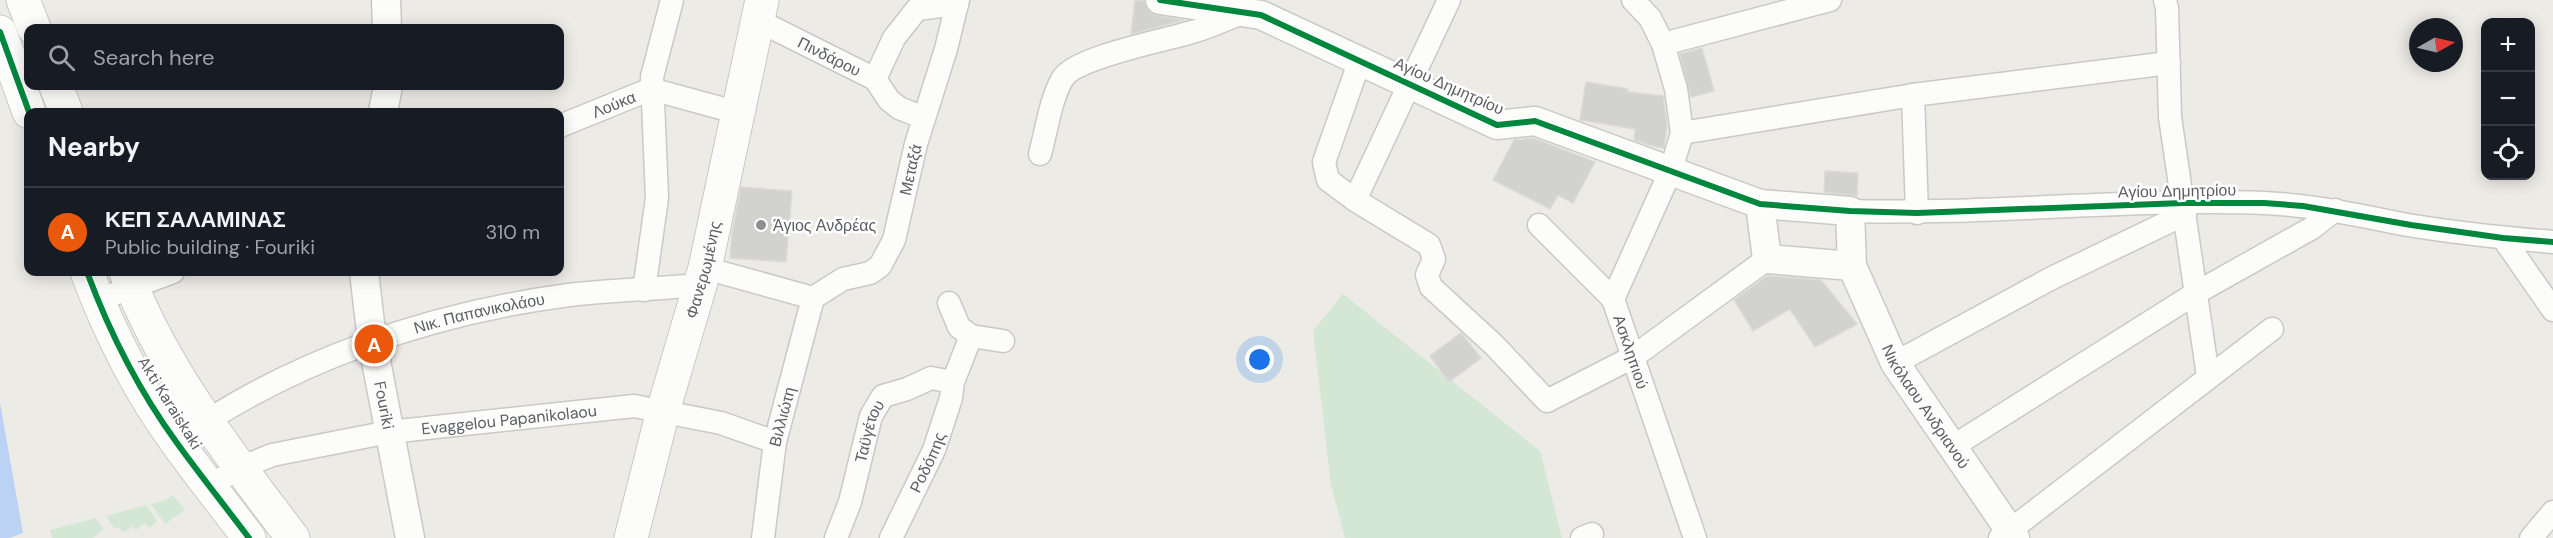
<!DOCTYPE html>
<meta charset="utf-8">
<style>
:root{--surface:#171b24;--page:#20242c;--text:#f1f3f6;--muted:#9ea1a6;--line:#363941;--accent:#ea580c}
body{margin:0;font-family:"DM Sans",sans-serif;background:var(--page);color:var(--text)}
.controls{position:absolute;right:18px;top:18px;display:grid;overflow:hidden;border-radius:12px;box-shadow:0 3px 15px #0003}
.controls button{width:54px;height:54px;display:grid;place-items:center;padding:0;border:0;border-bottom:2px solid var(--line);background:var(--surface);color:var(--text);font:30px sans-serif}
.compass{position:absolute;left:2409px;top:18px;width:54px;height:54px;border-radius:50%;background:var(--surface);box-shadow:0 3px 15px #0003;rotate:82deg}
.you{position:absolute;left:1260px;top:360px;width:21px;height:21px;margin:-15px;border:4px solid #fff;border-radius:50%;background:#1a73e8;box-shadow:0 0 0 9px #1a73e833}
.badge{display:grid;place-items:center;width:39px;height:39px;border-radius:50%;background:var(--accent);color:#fff;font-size:20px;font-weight:700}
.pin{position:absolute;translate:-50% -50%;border:3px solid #fff;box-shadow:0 2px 6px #0006}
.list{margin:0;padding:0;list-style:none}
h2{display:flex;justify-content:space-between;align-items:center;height:78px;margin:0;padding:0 24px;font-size:26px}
h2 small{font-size:20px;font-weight:400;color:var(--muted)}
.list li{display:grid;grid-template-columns:39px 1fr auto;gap:18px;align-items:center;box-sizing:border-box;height:90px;padding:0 24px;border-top:2px solid var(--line)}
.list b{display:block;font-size:22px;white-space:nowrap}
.list p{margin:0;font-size:20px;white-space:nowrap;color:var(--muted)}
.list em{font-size:20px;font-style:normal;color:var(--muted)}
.icon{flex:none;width:33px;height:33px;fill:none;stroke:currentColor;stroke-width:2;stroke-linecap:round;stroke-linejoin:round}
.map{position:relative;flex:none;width:2553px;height:538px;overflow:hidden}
.search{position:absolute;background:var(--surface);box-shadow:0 3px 15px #0003;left:24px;top:24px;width:540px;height:66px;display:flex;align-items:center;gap:15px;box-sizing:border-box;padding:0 21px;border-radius:12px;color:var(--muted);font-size:22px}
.panel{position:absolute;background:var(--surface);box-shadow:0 3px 15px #0003;left:24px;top:108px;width:540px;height:168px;border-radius:12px}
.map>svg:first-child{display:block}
</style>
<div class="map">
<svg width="2553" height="538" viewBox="0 0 2553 538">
<rect width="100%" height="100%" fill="#ecebe6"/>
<g fill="#d4e7d5">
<path d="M 1343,294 L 1540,451 L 1562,538 L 1345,538 L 1331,485 L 1313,331 Z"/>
<path d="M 173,495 L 185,510 L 165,524 L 151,504 L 166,500 Z"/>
<path d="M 146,505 L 157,521 L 149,528 L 145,523 L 136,530 L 133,526 L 124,532 L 118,527 L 115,529 L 106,516 Z"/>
<path d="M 96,518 L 104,529 L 93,538 L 52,538 L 50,530 Z"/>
</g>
<path fill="#bbd2f5" d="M 0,403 L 23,533 L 9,538 L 0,538 Z"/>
<g fill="#d2d2cf" stroke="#dbdad5" stroke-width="1.5">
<path d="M 1135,0 L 1144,1 L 1149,12 L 1157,16 L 1184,20 L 1131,34 Z"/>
<path d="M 1702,48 L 1714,91 L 1691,97 L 1680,54 Z"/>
<path d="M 1586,82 L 1628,89 L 1628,92 L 1663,96 L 1667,125 L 1664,148 L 1652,146 L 1634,140 L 1635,129 L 1580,120 Z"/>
<path d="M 1533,138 L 1595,162 L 1573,203 L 1558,195 L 1550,209 L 1493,180 L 1514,140 Z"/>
<path d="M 1825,171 L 1858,173 L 1857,196 L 1824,192 Z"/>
<path d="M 741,187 L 792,191 L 786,262 L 730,258 L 732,233 Z"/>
<path d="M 1767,276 L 1821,280 L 1857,324 L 1815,347 L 1790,309 L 1753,331 L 1734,300 Z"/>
<path d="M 1461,333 L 1481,358 L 1449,382 L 1430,356 Z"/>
</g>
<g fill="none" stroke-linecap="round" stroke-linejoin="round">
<g stroke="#c9c9c8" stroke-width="25">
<g id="minor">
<path id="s1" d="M 1633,0 L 1650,18 L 1663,44 L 1676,89 L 1682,133 L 1671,170 L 1613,299 L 1695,538"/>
<path d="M 2165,0 L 2167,8 L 2170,117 L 2208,376"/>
<path id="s2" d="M 757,20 L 875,79 L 889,100 L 899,108 L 924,118"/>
<path d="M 1663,44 L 1830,0"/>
<path d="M 1360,60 L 1324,162 L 1328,180 L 1355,200 L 1429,245 L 1434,259 L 1427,275 L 1431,287 L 1494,345 L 1547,401 L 1633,357 L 1767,259"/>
<path d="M 875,79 L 894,38 L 917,9 L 957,4"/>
<path d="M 1913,95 L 1917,213"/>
<path id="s3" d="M 560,126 L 651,89 L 739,113"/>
<path d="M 1682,133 L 1913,95 L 2169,63"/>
<path d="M 1040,154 C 1046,132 1051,97 1063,78 C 1076,57 1166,40 1192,32 C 1210,27 1227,19 1244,12"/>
<path d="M 1355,200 L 1449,0"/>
<path d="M 1850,211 C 1988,215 2126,198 2264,203 C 2313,205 2361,216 2408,225 C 2456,233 2505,238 2553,242"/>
<path d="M 1539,225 L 1613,299"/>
<path d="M 2503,238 L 2553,310"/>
<path d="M 705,268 L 813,298"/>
<path d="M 644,290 L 657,198 L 652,77 L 672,0"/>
<path id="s4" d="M 813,298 L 843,279 L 870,273 L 880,266 L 894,240 L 916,144 L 946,49 L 958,0"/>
<path d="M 98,300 L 173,272"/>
<path d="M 971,336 L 1003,341"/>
<path d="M 1895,363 L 2052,278 L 2185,214"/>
<path id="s5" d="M 176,442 C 289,361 431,313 569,295 C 612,290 656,289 700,285"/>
<path d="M 1952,447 L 2196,293 L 2312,228 L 2335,210"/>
<path id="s6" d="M 210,485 L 240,468 L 272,455 L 389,432 L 634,406 L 721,423 L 775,442"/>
<path id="s7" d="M 763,538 L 775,442 L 813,298"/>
<path id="s8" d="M 836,538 L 850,502 L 871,416 L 883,396 L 907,389 L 931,378 L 953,382"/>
<path id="s9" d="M 891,538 L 934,450 L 951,398 L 953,382 L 971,336 L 959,327 L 949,303"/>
<path d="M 1582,538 L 1592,534"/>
<path d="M 2000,538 L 2272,329"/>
<path d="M 2531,538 L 2553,512"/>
</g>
</g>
<g stroke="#c9c9c8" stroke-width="31">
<g id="tertiary">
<path d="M 386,0 L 387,28"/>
<path id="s10" d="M 1160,0 L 1261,15 L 1497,125 L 1535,121 L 1760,204 L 1850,211 L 1852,266 L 1895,363 L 2015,538"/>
<path d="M 383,112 L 388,86"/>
<path d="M 1760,204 L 1767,259 L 1852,266"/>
<path id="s11" d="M 364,272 L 372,340 L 410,538"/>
</g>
</g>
<g stroke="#c9c8c7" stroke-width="35">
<g id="secondary">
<path d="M 23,0 L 34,28"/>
<path d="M 0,32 L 29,112"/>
<path d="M 56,86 L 66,112"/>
<path d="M 87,272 C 109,331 139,391 177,443 C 200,475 225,506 249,538"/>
<path d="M 126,272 C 163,370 230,455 293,538"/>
<path id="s12" d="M 631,538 L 663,411 L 705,268 L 762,0"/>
</g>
</g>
<use href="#minor" stroke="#fcfcfb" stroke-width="22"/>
<use href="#tertiary" stroke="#fcfcfb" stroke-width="28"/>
<use href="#secondary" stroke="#fcfcfb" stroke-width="33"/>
<g stroke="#fff" stroke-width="10">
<g id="cycleway">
<path d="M 1160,0 L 1261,15 L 1497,125 L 1535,121 L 1760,204 L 1850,211 L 1917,213 L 2183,203 L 2264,203 L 2303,206 L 2411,225 L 2503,238 L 2553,242"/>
<path d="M 0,32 L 29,112"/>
<path d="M 87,272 C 109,331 139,391 177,443 C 200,475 225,506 249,538"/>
</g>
</g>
<use href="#cycleway" stroke="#00873e" stroke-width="6"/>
</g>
<circle fill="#8e8f92" stroke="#fff" stroke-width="2" cx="761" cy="225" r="6"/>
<g text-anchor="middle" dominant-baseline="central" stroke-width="5" stroke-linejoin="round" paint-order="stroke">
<g font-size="16" fill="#5c5e64" stroke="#fff">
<text stroke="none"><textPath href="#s2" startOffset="81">Πινδάρου</textPath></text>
<text transform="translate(1449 86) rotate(24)">Αγίου Δημητρίου</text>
<text stroke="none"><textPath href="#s3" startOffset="58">Λούκα</textPath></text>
<text stroke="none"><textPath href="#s4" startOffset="177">Μεταξά</textPath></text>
<text transform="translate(2177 191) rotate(-1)">Αγίου Δημητρίου</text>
<text stroke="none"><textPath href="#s12" startOffset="278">Φανερωμένης</textPath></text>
<text stroke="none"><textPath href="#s5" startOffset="332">Νικ. Παπανικολάου</textPath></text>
<text stroke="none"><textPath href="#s1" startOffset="381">Ασκληπιού</textPath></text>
<text transform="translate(170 403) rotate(58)">Akti Karaiskaki</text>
<text stroke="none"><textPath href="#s11" startOffset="135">Fouriki</textPath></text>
<text stroke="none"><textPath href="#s10" startOffset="945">Νικόλαου Ανδριανού</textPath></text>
<text stroke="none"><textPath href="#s7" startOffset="123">Βιλλιώτη</textPath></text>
<text stroke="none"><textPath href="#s6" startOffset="309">Evaggelou Papanikolaou</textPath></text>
<text stroke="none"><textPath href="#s8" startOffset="112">Ταϋγέτου</textPath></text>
<text stroke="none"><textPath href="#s9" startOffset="84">Ροδόπης</textPath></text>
</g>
<g font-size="16" fill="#5c5e64" stroke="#fff" text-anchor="start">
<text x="773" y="225">Άγιος Ανδρέας</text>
</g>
</g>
</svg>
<div class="controls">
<button>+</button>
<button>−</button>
<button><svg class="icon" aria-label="locate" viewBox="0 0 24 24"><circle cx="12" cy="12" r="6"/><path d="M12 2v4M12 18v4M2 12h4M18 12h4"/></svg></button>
</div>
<svg class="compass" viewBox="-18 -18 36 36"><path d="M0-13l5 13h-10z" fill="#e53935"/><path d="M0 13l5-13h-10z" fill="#9ea1a6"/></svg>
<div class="you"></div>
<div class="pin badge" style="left:374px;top:344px">A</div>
<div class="search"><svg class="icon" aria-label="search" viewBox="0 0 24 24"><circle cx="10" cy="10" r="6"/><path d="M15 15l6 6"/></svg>Search here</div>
<section class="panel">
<h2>Nearby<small></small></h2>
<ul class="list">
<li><span class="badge">A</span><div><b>ΚΕΠ ΣΑΛΑΜΙΝΑΣ</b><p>Public building · Fouriki</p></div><em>310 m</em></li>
</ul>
</section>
</div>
